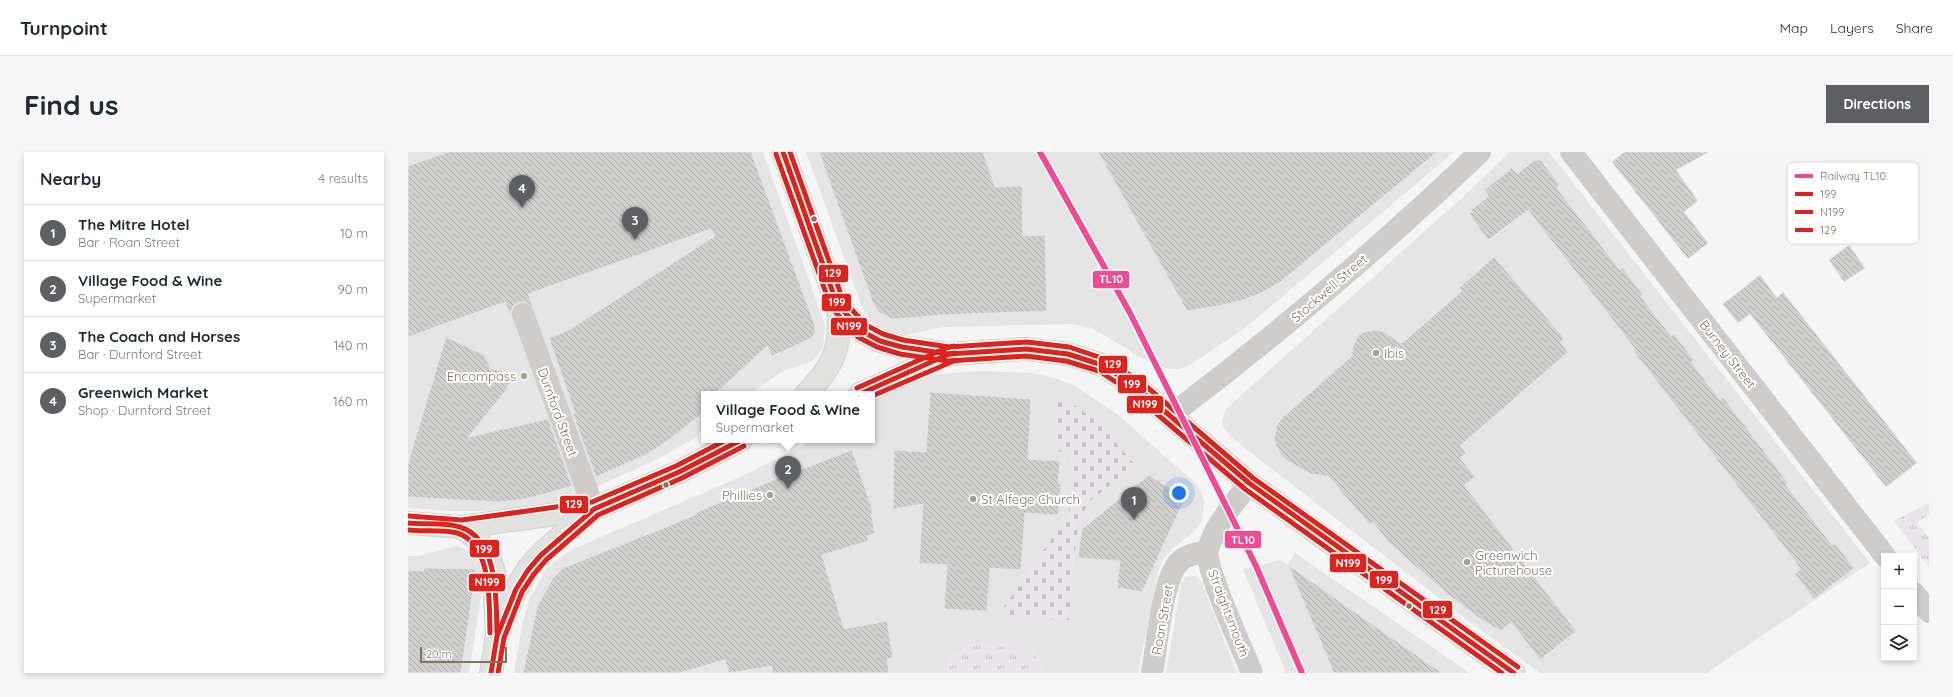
<!DOCTYPE html>
<meta charset="utf-8">
<style>
:root{--surface:#fff;--page:#f6f6f7;--text:#1f2937;--muted:#747a83;--line:#e0e1e3;--accent:#5d5f62}
body{margin:0;font-family:Quicksand,sans-serif;background:var(--page);color:var(--text)}
.controls{position:absolute;right:12px;bottom:12px;display:grid;overflow:hidden;border-radius:0px;box-shadow:0 2px 6px #0003}
.controls button{width:36px;height:36px;display:grid;place-items:center;padding:0;border:0;border-bottom:1px solid var(--line);background:var(--surface);color:var(--text);font:20px sans-serif}
.scale{position:absolute;left:12px;bottom:10px;width:87px;box-sizing:border-box;padding-left:4px;border:2px solid #7e7562;border-top:0;font-size:11px;line-height:14px;white-space:nowrap;color:#7e7562;-webkit-text-stroke:3px #fff;paint-order:stroke}
.you{position:absolute;left:771px;top:341px;width:14px;height:14px;margin:-10px;border:3px solid #fff;border-radius:50%;background:#1a73e8;box-shadow:0 0 0 6px #1a73e833}
.badge{display:grid;place-items:center;width:26px;height:26px;border-radius:50%;background:var(--accent);color:#fff;font-size:13px;font-weight:700}
.pin{position:absolute;translate:-50% -33px;filter:drop-shadow(0 1px 2px #0008)}
.pin::after{content:'';position:absolute;top:21px;width:14px;height:12px;background:inherit;clip-path:polygon(0 0,100% 0,50% 100%)}
.popup{position:absolute;left:293px;top:239px;width:174px;height:52px;box-sizing:border-box;display:grid;place-content:center;border-radius:0px;background:var(--surface);filter:drop-shadow(0 1px 3px #0005);font-size:13px;white-space:nowrap;color:var(--muted)}
.popup b{font-size:15px;color:var(--text)}
.popup::after{content:'';position:absolute;left:50%;top:100%;margin-left:-8px;border:8px solid transparent;border-top-color:var(--surface)}
.list{margin:0;padding:0;list-style:none}
h2{display:flex;justify-content:space-between;align-items:center;height:52px;margin:0;padding:0 16px;font-size:17px}
h2 small{font-size:13px;font-weight:400;color:var(--muted)}
.list li{display:grid;grid-template-columns:26px 1fr auto;gap:12px;align-items:center;box-sizing:border-box;height:56px;padding:0 16px;border-top:1px solid var(--line)}
.list b{display:block;font-size:15px;white-space:nowrap}
.list p{margin:0;font-size:13px;white-space:nowrap;color:var(--muted)}
.list em{font-size:13px;font-style:normal;color:var(--muted)}
.icon{flex:none;width:22px;height:22px;fill:none;stroke:currentColor;stroke-width:2;stroke-linecap:round;stroke-linejoin:round}
.map{position:relative;flex:none;width:1521px;height:521px;overflow:hidden;border-radius:0px}
header{display:flex;align-items:center;gap:24px;box-sizing:border-box;height:56px;padding:0 20px;background:var(--surface);border-bottom:1px solid var(--line)}
header strong{font-size:19px}
nav{display:flex;gap:22px;margin-inline-start:auto;font-size:14px}
.intro{display:flex;align-items:center;justify-content:space-between;box-sizing:border-box;height:96px;padding:0 24px}
h1{margin:0;font-size:28px}
.button{padding:10px 18px;border-radius:0px;background:var(--accent);color:#fff;font-size:14px;font-weight:700}
main{display:flex;gap:24px;padding:0 24px}
aside{flex:1;background:var(--surface);border-radius:0px;box-shadow:0 2px 6px #0003}
.map>svg:first-child{display:block}
</style>
<header>
<strong>Turnpoint</strong>
<nav><a>Map</a><a>Layers</a><a>Share</a></nav>
</header>
<div class="intro"><h1>Find us</h1><a class="button">Directions</a></div>
<main>
<aside>
<h2>Nearby<small>4 results</small></h2>
<ul class="list">
<li><span class="badge">1</span><div><b>The Mitre Hotel</b><p>Bar · Roan Street</p></div><em>10 m</em></li>
<li><span class="badge">2</span><div><b>Village Food &amp; Wine</b><p>Supermarket</p></div><em>90 m</em></li>
<li><span class="badge">3</span><div><b>The Coach and Horses</b><p>Bar · Durnford Street</p></div><em>140 m</em></li>
<li><span class="badge">4</span><div><b>Greenwich Market</b><p>Shop · Durnford Street</p></div><em>160 m</em></li>
</ul>
</aside>
<div class="map">
<svg width="1521" height="521" viewBox="0 0 1521 521">
<defs>
<pattern id="grass-tufts" width="24" height="20" patternUnits="userSpaceOnUse"><rect width="24" height="20" fill="#e9e5ea"/><path d="M3 7l-1-3M5 7V3M7 7l1-3M15 17l-1-3M17 17v-4M19 17l1-3" fill="none" stroke="#c2bec1"/></pattern>
<pattern id="cemetery-stones" width="16" height="16" patternUnits="userSpaceOnUse"><rect width="16" height="16" fill="#e9e5ea"/><path d="M2 7V4a2 2 0 0 1 4 0v3zM10 15v-3a2 2 0 0 1 4 0v3z" fill="#c2bec1"/></pattern>
<pattern id="building-back-hatch" width="6" height="6" patternUnits="userSpaceOnUse"><rect width="6" height="6" fill="#d0d0ce"/><path d="M-1 5l2 2M0 0l6 6M5-1l2 2" fill="none" stroke="#aeadab"/></pattern>
</defs>
<rect width="100%" height="100%" fill="#f5f5f6"/>
<g fill="#e6e5e5">
<path d="M 0,0 L 355,0 L 414,164 L 417,174 L 415,195 L 406,208 L 373,220 L 342,242 L 296,242 L 296,274 L 287,286 L 248,308 L 186,336 L 140,352 L 94,359 L 43,359 L 0,356 Z"/>
<path d="M 398,0 L 1046,0 L 837,176 L 782,213 L 771,217 L 760,217 L 741,210 L 684,176 L 665,172 L 536,175 L 497,183 L 475,177 L 462,169 L 454,155 Z"/>
<path d="M 1102,0 L 1141,0 L 1462,411 L 1298,521 L 1132,521 L 1062,470 L 824,286 L 816,276 L 814,269 L 819,256 L 1056,44 Z"/>
<path d="M 574,219 L 625,221 L 649,227 L 667,234 L 709,262 L 786,330 L 792,338 L 796,348 L 794,368 L 788,378 L 763,398 L 755,407 L 750,420 L 730,521 L 106,521 L 115,468 L 121,448 L 138,418 L 150,407 L 163,398 L 339,322 L 406,288 L 464,288 L 464,248 L 512,227 L 529,222 Z"/>
<path d="M 48,394 L 61,399 L 66,405 L 75,419 L 76,425 L 61,521 L 0,521 L 0,404 L 11,404 Z"/>
<path d="M 887,401 L 1062,521 L 878,521 L 835,417 L 873,408 L 880,413 Z"/>
<path d="M 787,424 L 793,429 L 829,521 L 758,521 L 773,432 L 778,425 Z"/>
</g>
<g fill="url(#grass-tufts)">
<path d="M 1521,351 L 1521,362 L 1509,371 L 1521,386 L 1521,415 L 1486,369 Z"/>
<path d="M 557,492 L 626,498 L 629,507 L 638,510 L 638,521 L 539,521 L 543,502 L 552,500 Z"/>
</g>
<path fill="url(#cemetery-stones)" d="M 650,245 C 684,259 704,286 727,313 L 682,349 L 670,369 L 661,468 L 591,462 L 659,365 L 666,341 L 661,301 L 646,299 Z"/>
<g fill="url(#building-back-hatch)" stroke="#e4e4e5">
<path d="M 40,0 L 343,0 L 391,130 L 407,174 L 407,181 L 402,187 L 364,204 L 359,194 L 307,242 L 296,242 L 296,260 L 254,293 L 237,303 L 188,325 L 165,262 L 167,261 L 141,186 L 161,178 L 307,84 L 303,77 L 120,142 L 125,155 L 118,150 L 110,150 L 105,154 L 103,159 L 103,165 L 97,150 L 0,185 L 0,14 Z"/>
<path d="M 411,0 L 575,0 L 587,35 L 614,34 L 615,84 L 637,83 L 639,159 L 531,163 L 490,167 L 484,167 L 471,160 L 465,151 Z"/>
<path d="M 690,0 L 1029,0 L 871,131 L 853,141 L 835,148 L 810,154 L 779,159 Z"/>
<path d="M 1216,0 L 1301,0 L 1268,18 L 1290,49 L 1276,60 L 1300,91 L 1280,107 L 1204,10 Z"/>
<path d="M 1128,7 L 1129,9 L 1132,7 L 1151,33 L 1148,35 L 1212,118 L 1214,115 L 1235,143 L 1233,145 L 1263,184 L 1266,182 L 1286,208 L 1283,210 L 1312,248 L 1315,245 L 1380,331 L 1378,333 L 1424,393 L 1427,391 L 1446,416 L 1406,447 L 1387,422 L 1393,417 L 1225,198 L 1227,197 L 1120,58 L 1080,88 L 1061,62 L 1064,60 L 1063,58 L 1081,44 L 1076,38 L 1104,16 L 1109,22 Z"/>
<path d="M 1441,93 L 1457,116 L 1436,130 L 1421,108 Z"/>
<path d="M 1086,105 L 1156,186 L 1152,190 L 1160,200 L 1052,294 L 1058,301 L 1052,306 L 1067,325 L 1056,333 L 1168,479 L 1132,508 L 1103,470 L 1093,479 L 1074,468 L 1037,440 L 980,390 L 965,370 L 962,373 L 920,324 L 903,322 L 878,308 L 873,303 L 866,289 L 869,273 L 875,265 L 944,204 L 944,197 L 950,184 L 956,180 L 969,178 L 976,180 L 993,192 L 1054,139 L 1051,136 Z"/>
<path d="M 1352,123 L 1369,146 L 1375,140 L 1509,311 L 1478,335 L 1342,162 L 1330,171 L 1315,152 Z"/>
<path d="M 38,185 L 76,203 L 83,217 L 94,219 L 100,223 L 101,230 L 99,237 L 60,285 L 140,267 L 164,334 L 118,347 L 90,350 L 0,345 L 0,311 Z"/>
<path d="M 522,240 L 623,247 L 620,307 L 652,309 L 650,332 L 653,332 L 650,363 L 617,361 L 613,418 L 582,416 L 579,459 L 536,457 L 539,413 L 511,411 L 515,352 L 485,357 L 486,298 L 518,300 Z"/>
<path d="M 444,298 L 465,360 L 463,361 L 467,381 L 459,384 L 460,389 L 414,403 L 436,477 L 479,469 L 485,506 L 479,507 L 481,521 L 364,521 L 364,514 L 321,521 L 317,508 L 271,521 L 115,521 L 129,455 L 145,426 L 155,416 L 261,374 L 289,362 L 289,360 L 366,328 Z"/>
<path d="M 741,323 L 777,346 L 734,440 L 709,436 L 712,409 L 670,406 L 674,377 Z"/>
<path d="M 880,413 L 965,473 L 1034,521 L 926,521 Z"/>
<path d="M 16,416 L 68,417 L 53,521 L 0,521 L 0,418 L 16,419 Z"/>
</g>
<g fill="none" stroke-linecap="round" stroke-linejoin="round">
<g stroke="#d3d3d3" stroke-width="24">
<g id="primary">
<path d="M 375,0 L 429,152 C 435,192 427,213 398,242"/>
<path d="M 429,152 L 454,179 L 472,189 L 494,195 L 541,202 L 618,197 L 660,202 L 694,213 L 727,234 L 841,331 L 923,391 L 1106,521"/>
<path d="M 452,242 L 541,202"/>
<path d="M 0,371 L 54,375 L 186,357 L 271,320 L 333,288"/>
<path d="M 54,375 L 70,388 L 80,401 L 86,420 L 89,484 L 83,521"/>
<path d="M 89,484 C 98,462 106,437 120,417 C 138,394 164,376 186,357"/>
</g>
</g>
<g stroke="#cecdcc" stroke-width="22">
<path d="M 1163,0 L 1477,404"/>
<path d="M 115,162 L 186,357"/>
<path d="M 763,263 C 871,181 974,94 1072,0"/>
<path d="M 841,331 C 827,351 806,373 800,398 C 796,415 836,500 844,521"/>
<path d="M 1506,441 L 1521,460"/>
<path d="M 744,521 C 749,495 754,424 773,408 C 781,402 790,401 799,400"/>
</g>
<use href="#primary" stroke="#e1e1e0" stroke-width="22"/>
<g stroke="#fff" stroke-width="8">
<g id="bus-1">
<path d="M 375,0 L 429,152 L 454,179 L 472,189 L 494,195 L 541,202 L 618,197 L 660,202 L 694,213 L 727,234 L 841,331 L 1106,521"/>
<path d="M 452,242 L 541,202 L 547,201"/>
<path d="M 0,371 C 17,373 36,370 52,375 C 91,387 88,449 89,481"/>
<path d="M 83,521 L 89,484 L 108,437 L 120,418 L 133,403 L 186,357 L 271,320 L 333,288"/>
</g>
</g>
<g stroke="#fff" stroke-width="8">
<g id="bus-2">
<path d="M 368,2 L 423,155 L 450,185 L 469,195 L 492,202 L 540,209 L 618,204 L 658,209 L 691,219 L 723,240 L 837,337 L 1094,521"/>
<path d="M 464,244 L 548,208"/>
<path d="M 0,378 C 16,380 34,377 49,381 C 85,392 81,453 82,481"/>
<path d="M 90,521 L 96,486 L 114,440 L 126,422 L 138,408 L 190,363 L 274,326 L 336,294"/>
</g>
</g>
<g stroke="#fff" stroke-width="8">
<g id="bus-3">
<path d="M 382,0 L 435,148 L 458,173 L 475,182 L 495,188 L 541,195 L 619,190 L 661,195 L 697,207 L 732,229 L 845,326 L 1110,515"/>
<path d="M 449,236 L 538,196 L 546,194"/>
<path d="M 1,364 L 54,368 L 184,350 L 268,314 L 318,288"/>
</g>
</g>
<use href="#bus-1" stroke="#dc241f" stroke-width="5"/>
<use href="#bus-2" stroke="#dc241f" stroke-width="5"/>
<use href="#bus-3" stroke="#dc241f" stroke-width="5"/>
<g stroke="#fff" stroke-width="9">
<path id="rail-1" d="M 632,0 L 722,161 L 848,414 L 894,521"/>
</g>
<use href="#rail-1" stroke="#ee4b95" stroke-width="6"/>
</g>
<g fill="#7e7562" stroke="#fff" stroke-width="1.5">
<circle cx="406" cy="67" r="3.5"/>
<circle cx="258" cy="333" r="3.5"/>
<circle cx="1001" cy="454" r="3.5"/>
</g>
<g fill="#a8a296" stroke="#fff" stroke-width="1.5">
<circle cx="968" cy="201" r="4"/>
<circle cx="116" cy="224" r="4"/>
<circle cx="362" cy="343" r="4"/>
<circle cx="565" cy="347" r="4"/>
<circle cx="1059" cy="410" r="4"/>
</g>
<g text-anchor="middle" dominant-baseline="central" stroke-width="4" stroke-linejoin="round" paint-order="stroke">
<g font-size="13" fill="#7e7562" stroke="#fff">
<text transform="translate(921 136) rotate(-41)">Stockwell Street</text>
<text transform="translate(1320 202) rotate(52)">Burney Street</text>
<text transform="translate(150 260) rotate(70)">Durnford Street</text>
<text transform="translate(821 461) rotate(69)">Straightsmouth</text>
<text transform="translate(754 468) rotate(-80)">Roan Street</text>
</g>
<g font-size="13" fill="#7e7562" stroke="#fff" text-anchor="start">
<text x="976" y="201">Ibis</text>
<text x="108" y="224" text-anchor="end">Encompass</text>
<text x="354" y="343" text-anchor="end">Phillies</text>
<text x="573" y="347">St Alfege Church</text>
<text x="1067" y="403">Greenwich<tspan x="1067" dy="15">Picturehouse</tspan></text>
</g>
</g>
<rect x="1379" y="10" width="132" height="82" rx="6" fill="#fff" stroke="#d8d6d0" stroke-width="1"/>
<rect x="1387" y="22" width="18" height="4" fill="#ee4b95"/>
<rect x="1387" y="40" width="18" height="4" fill="#dc241f"/>
<rect x="1387" y="58" width="18" height="4" fill="#dc241f"/>
<rect x="1387" y="76" width="18" height="4" fill="#dc241f"/>
<g font-size="11" fill="#7e7562">
<text x="1412" y="28">Railway TL10</text>
<text x="1412" y="46">199</text>
<text x="1412" y="64">N199</text>
<text x="1412" y="82">129</text>
</g>
<g stroke="#fff" stroke-width="1.5">
<rect x="410" y="112" width="31" height="19" rx="4" fill="#dc241f"/>
<rect x="684" y="118" width="38" height="19" rx="4" fill="#ee4b95"/>
<rect x="413" y="141" width="31" height="19" rx="4" fill="#dc241f"/>
<rect x="422" y="165" width="38" height="19" rx="4" fill="#dc241f"/>
<rect x="690" y="203" width="30" height="19" rx="4" fill="#dc241f"/>
<rect x="709" y="222" width="30" height="20" rx="4" fill="#dc241f"/>
<rect x="718" y="243" width="38" height="19" rx="4" fill="#dc241f"/>
<rect x="151" y="343" width="30" height="19" rx="4" fill="#dc241f"/>
<rect x="816" y="378" width="38" height="19" rx="4" fill="#ee4b95"/>
<rect x="61" y="387" width="31" height="19" rx="4" fill="#dc241f"/>
<rect x="921" y="401" width="38" height="20" rx="4" fill="#dc241f"/>
<rect x="961" y="418" width="30" height="19" rx="4" fill="#dc241f"/>
<rect x="60" y="421" width="38" height="19" rx="4" fill="#dc241f"/>
<rect x="1014" y="448" width="31" height="19" rx="4" fill="#dc241f"/>
</g>
<g font-size="11" text-anchor="middle" font-weight="bold" fill="#fff">
<text x="425" y="125">129</text>
<text x="703" y="131">TL10</text>
<text x="429" y="154">199</text>
<text x="441" y="178">N199</text>
<text x="705" y="216">129</text>
<text x="724" y="236">199</text>
<text x="737" y="256">N199</text>
<text x="166" y="356">129</text>
<text x="835" y="392">TL10</text>
<text x="76" y="401">199</text>
<text x="940" y="415">N199</text>
<text x="976" y="432">199</text>
<text x="79" y="434">N199</text>
<text x="1030" y="462">129</text>
</g>
</svg>
<div class="controls">
<button>+</button>
<button>−</button>
<button><svg class="icon" aria-label="layers" viewBox="0 0 24 24"><path d="M12 4l9 5-9 5-9-5zM3 14l9 5 9-5"/></svg></button>
</div>
<div class="scale">20 m</div>
<div class="you"></div>
<div class="pin badge" style="left:726px;top:368px">1</div>
<div class="pin badge" style="left:380px;top:337px">2</div>
<div class="popup"><b>Village Food &amp; Wine</b>Supermarket</div>
<div class="pin badge" style="left:227px;top:88px">3</div>
<div class="pin badge" style="left:114px;top:56px">4</div>
</div>
</main>
